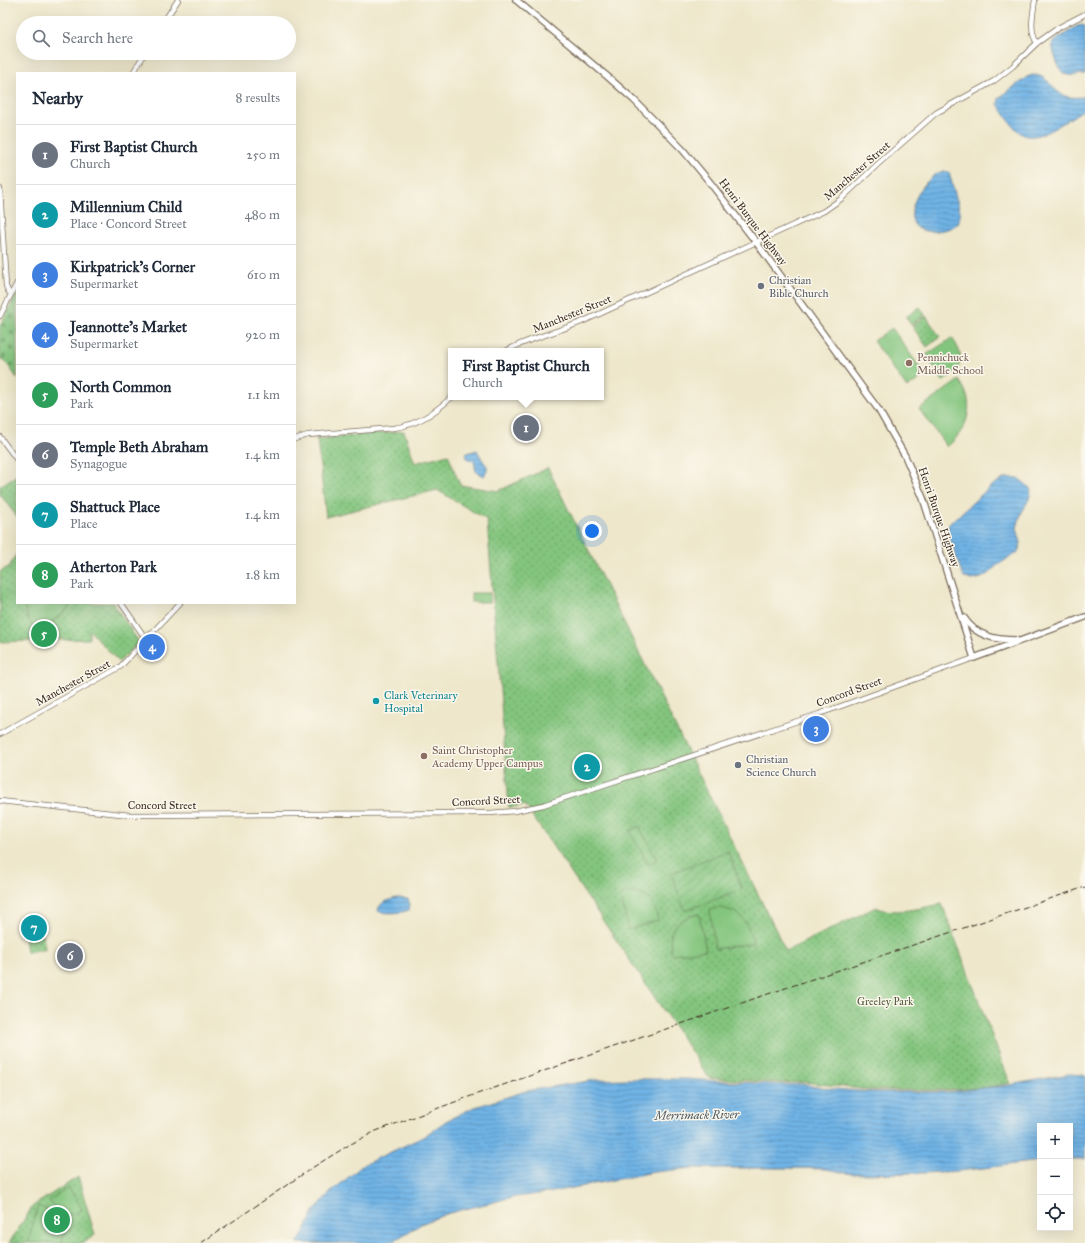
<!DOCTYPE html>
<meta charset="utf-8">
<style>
:root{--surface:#fff;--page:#f2f2f3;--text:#1f2937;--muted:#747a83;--line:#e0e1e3;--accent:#b5179e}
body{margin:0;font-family:"IM FELL Great Primer",serif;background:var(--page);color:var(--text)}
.controls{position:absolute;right:12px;bottom:12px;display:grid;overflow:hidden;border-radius:0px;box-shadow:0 4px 16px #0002}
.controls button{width:36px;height:36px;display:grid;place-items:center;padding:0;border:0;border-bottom:1px solid var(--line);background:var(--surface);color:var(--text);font:20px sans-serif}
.you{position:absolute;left:592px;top:531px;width:14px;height:14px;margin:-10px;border:3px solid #fff;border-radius:50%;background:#1a73e8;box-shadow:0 0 0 6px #1a73e833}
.badge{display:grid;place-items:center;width:26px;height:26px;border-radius:50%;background:var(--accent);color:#fff;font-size:13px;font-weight:700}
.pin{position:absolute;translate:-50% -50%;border:2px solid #fff;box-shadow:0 1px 4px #0006}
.popup{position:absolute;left:448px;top:348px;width:156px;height:52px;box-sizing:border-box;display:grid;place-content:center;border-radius:0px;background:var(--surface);filter:drop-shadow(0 1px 3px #0005);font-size:13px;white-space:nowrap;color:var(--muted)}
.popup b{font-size:15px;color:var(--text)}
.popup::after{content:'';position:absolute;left:50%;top:100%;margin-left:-8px;border:8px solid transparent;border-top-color:var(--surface)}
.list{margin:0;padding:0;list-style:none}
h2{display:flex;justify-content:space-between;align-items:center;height:52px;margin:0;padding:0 16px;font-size:17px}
h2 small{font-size:13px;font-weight:400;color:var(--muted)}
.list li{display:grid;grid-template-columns:26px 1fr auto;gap:12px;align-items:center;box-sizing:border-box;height:60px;padding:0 16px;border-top:1px solid var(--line)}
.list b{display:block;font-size:15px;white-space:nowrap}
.list p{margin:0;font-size:13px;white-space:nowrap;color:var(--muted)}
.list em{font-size:13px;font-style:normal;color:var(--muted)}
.icon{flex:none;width:22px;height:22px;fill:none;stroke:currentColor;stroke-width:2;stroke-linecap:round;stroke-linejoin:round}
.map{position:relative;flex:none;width:1085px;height:1243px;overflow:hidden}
.search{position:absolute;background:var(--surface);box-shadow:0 4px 16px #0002;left:16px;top:16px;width:280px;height:44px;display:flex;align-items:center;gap:10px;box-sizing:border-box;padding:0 14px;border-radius:22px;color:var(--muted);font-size:15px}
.panel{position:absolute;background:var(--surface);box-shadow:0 4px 16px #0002;left:16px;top:72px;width:280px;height:532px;border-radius:0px}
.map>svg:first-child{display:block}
</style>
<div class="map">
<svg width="1085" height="1243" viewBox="0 0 1085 1243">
<defs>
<pattern id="cemetery-stones" width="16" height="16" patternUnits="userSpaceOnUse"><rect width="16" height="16" fill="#83c57e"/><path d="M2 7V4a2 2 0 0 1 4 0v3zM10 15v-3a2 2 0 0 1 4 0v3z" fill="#6ca067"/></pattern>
<pattern id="park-dots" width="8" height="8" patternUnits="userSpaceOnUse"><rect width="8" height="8" fill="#83c57e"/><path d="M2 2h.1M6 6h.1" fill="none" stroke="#6ca067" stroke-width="1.8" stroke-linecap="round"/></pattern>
<pattern id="garden-furrows" width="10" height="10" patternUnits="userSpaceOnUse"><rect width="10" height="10" fill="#83c57e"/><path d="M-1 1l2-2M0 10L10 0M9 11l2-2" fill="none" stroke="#6ca067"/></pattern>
<pattern id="water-rules" width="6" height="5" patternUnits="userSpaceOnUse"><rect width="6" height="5" fill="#70b4e6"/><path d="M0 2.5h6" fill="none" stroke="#5d93ba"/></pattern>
</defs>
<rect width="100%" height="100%" fill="#fbf7ec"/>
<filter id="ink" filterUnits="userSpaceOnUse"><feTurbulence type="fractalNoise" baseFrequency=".025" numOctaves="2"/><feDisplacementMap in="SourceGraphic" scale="8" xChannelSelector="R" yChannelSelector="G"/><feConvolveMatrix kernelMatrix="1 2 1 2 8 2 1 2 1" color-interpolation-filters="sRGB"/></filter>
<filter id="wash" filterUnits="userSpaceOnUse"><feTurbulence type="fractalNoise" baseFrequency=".012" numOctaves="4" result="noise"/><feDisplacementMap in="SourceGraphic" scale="16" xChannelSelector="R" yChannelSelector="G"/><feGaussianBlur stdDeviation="0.9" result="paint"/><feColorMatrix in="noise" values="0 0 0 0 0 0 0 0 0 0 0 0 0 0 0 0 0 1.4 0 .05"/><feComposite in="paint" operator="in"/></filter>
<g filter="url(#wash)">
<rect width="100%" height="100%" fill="#eee7cb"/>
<path fill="url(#cemetery-stones)" stroke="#5f784e" d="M 17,293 L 17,378 L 5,361 L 0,358 L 0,326 Z"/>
<g fill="url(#park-dots)" stroke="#5f784e">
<path d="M 926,316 L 940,337 L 927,347 L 912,326 Z"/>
<path d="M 404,431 L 415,463 L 448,454 L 460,485 L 498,491 L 548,468 L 786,951 L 876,907 C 892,916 925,907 942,904 L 1010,1083 L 982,1088 L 947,1090 L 870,1090 L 804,1082 L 782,1083 L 709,1078 L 525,805 L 509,807 L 487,520 L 437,490 L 326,517 L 317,439 Z"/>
<path d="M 17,475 L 17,517 L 0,494 L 0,486 Z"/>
<path d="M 17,553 L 17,603 L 113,603 L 139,642 L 119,662 L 89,630 L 89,639 L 0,642 L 0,572 L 2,570 L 9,567 Z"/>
<path d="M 43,935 L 45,949 L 27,952 L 25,938 Z"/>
<path d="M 78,1177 L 95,1235 L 83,1243 L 9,1243 L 33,1206 Z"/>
</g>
<path fill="url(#garden-furrows)" stroke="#5f784e" d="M 728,851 L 742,889 L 685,911 L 671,873 Z"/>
<g fill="#83c57e" stroke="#5f784e">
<path d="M 920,307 L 925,315 L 911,325 L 906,317 Z"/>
<path d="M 892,328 L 925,375 L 907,388 L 873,341 Z"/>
<path d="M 952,338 C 966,358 963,368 943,381 L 926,355 Z"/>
<path d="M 959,380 C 977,405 968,429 947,447 L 919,409 Z"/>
<rect x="471" y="593" width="19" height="9"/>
<path d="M 25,603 L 65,603 L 69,608 L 38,633 C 29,624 25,615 25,603 Z"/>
<path d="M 639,826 L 657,860 L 648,864 L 630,831 Z"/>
<path d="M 628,893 C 648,892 654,903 658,920 L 628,930 L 621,896 Z"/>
<path d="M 718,908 C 739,909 749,922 753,943 L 715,949 L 710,910 Z"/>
<path d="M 699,914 L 706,950 L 672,954 C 667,929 674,920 699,914 Z"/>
<path d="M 69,1188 L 82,1209 C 68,1220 58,1213 49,1200 Z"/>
<path d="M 38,1206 C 57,1213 67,1221 62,1243 L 32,1243 L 28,1242 Z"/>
</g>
<g fill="url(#water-rules)" stroke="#566f82">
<path d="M 1082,25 L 1085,26 L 1085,74 C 1079,74 1070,77 1065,74 C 1059,72 1051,48 1053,42 L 1077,26 Z"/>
<path d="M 1032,75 C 1050,74 1052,94 1069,97 C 1074,98 1080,97 1085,97 L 1085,109 C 1070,117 1045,139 1027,136 C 1016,134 1004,113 998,104 L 999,98 L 1027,77 Z"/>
<path d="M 944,171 L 949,173 L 960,211 L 959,222 C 952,229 945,230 936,231 C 890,236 919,176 944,171 Z"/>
<path d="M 477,450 L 483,461 L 487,466 L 487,471 L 484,476 L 476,472 L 474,461 L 468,459 L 466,456 L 467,453 Z"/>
<path d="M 1005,478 L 1018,478 L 1028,486 L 1031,490 L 1029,499 L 1021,514 L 1017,528 L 1021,543 L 1018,552 L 996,566 L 989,574 L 981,578 L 972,580 L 965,578 L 962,574 L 947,530 L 949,524 L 991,486 Z"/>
<path d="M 396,898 L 408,899 L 410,904 L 409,910 C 402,913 385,914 378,911 C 379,902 388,901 396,898 Z"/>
<path d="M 1069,1074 L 1085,1075 L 1085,1159 L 1070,1159 L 1070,1126 L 1040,1126 L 1040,1161 L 959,1171 L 921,1173 L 851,1174 L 826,1169 L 789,1168 L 693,1168 L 654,1172 L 547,1193 L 514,1197 L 449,1213 L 423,1223 L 390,1243 L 297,1243 L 300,1240 L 315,1210 L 320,1204 L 331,1192 L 363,1165 L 423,1137 L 446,1121 L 472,1108 L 526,1091 L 595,1080 L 626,1079 L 687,1079 L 785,1085 L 803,1084 L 820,1088 L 871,1092 L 948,1092 L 1010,1085 Z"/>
</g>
</g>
<g filter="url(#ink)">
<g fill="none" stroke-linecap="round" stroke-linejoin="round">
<g stroke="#7a6c5b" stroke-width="6">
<g id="secondary">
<path d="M 1035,0 C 1033,14 1029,31 1037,43"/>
<path d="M 163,23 L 178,0"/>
<path d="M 133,73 L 145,53"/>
<path d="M 0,189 L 6,286 L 8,291 L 11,294"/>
<path d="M 0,316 L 17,283"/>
<path d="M 506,351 C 528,338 562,331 586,320 L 824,211 L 841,199 L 878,164 L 936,113 L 994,81 L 1013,66 L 1037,43 L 1058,28 L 1085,14"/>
<path d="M 0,437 L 17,460"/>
<path d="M 295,439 L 308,435 L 394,428 C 418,425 435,412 452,397"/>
<path d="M 121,603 L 146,639"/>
<path d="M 0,734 L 120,667 L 180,603"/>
<path d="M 0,801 L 130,815 L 490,813 L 515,811 L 543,805 L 819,714 L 974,658"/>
</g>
</g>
<g stroke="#7a6c5b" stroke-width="8">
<g id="primary">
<path d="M 516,0 L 608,77 L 634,100 L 683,150 L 708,180 L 756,242 L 878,409 L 905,456 L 923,498 L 974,658 L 1085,617"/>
<path d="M 964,618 C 976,636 995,640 1016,640"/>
</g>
</g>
<use href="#secondary" stroke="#fff" stroke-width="4.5"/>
<use href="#primary" stroke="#fff" stroke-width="5.5"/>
<path stroke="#3b2a1e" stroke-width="1" stroke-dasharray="6 3" stroke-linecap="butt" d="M 201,1243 L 315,1166 L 349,1145 L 376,1131 L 474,1095 L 765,995 L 1085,887"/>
</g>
</g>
<g fill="#6b7280" stroke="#fbf7ec" stroke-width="1.5">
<circle cx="761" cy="286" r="4"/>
<circle cx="738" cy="765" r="4"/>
</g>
<g fill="#8d6e63" stroke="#fbf7ec" stroke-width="1.5">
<circle cx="909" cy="363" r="4"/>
<circle cx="424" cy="756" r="4"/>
</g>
<circle fill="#0f9aa8" stroke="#fbf7ec" stroke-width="1.5" cx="376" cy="701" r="4"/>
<g text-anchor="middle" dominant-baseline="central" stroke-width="3" stroke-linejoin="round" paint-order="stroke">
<g font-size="11" fill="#3b2a1e" stroke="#fbf7ec">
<text transform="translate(857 171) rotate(-41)">Manchester Street</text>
<text transform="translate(753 222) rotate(53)">Henri Burque Highway</text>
<text transform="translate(572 314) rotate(-22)">Manchester Street</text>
<text transform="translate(939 517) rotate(71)">Henri Burque Highway</text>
<text transform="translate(73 683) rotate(-29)">Manchester Street</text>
<text transform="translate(849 692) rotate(-20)">Concord Street</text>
<text transform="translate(486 801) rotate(-3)">Concord Street</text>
<text x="162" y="805">Concord Street</text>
</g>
<g font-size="11" fill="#5b616d" stroke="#fbf7ec" text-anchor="start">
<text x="769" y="280">Christian<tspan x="769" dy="13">Bible Church</tspan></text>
<text x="746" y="759">Christian<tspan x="746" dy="13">Science Church</tspan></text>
</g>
<g font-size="11" fill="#785e54" stroke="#fbf7ec" text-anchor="start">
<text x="917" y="357">Pennichuck<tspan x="917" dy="13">Middle School</tspan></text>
<text x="432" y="750">Saint Christopher<tspan x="432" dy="13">Academy Upper Campus</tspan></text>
</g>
<g font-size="11" fill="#0d838f" stroke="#fbf7ec" text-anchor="start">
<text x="384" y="695">Clark Veterinary<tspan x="384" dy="13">Hospital</tspan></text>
</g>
<g font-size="11" fill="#51583b" stroke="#fbf7ec">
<text x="885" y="1001">Greeley Park</text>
</g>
<g font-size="12" font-style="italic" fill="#4e5a64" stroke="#fbf7ec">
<text transform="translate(697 1115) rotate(-1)">Merrimack River</text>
</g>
</g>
</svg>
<div class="controls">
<button>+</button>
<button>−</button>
<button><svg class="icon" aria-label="locate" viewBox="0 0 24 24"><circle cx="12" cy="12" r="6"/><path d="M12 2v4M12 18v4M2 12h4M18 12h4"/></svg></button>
</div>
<div class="you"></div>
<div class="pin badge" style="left:526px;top:428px;background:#6b7280">1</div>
<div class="popup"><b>First Baptist Church</b>Church</div>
<div class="pin badge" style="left:587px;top:767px;background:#0f9aa8">2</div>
<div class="pin badge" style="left:816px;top:729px;background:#3f7fe0">3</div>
<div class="pin badge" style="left:152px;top:647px;background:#3f7fe0">4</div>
<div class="pin badge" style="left:44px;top:634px;background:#2e9e5b">5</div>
<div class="pin badge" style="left:70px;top:956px;background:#6b7280">6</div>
<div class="pin badge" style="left:34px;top:928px;background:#0f9aa8">7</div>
<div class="pin badge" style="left:57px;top:1220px;background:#2e9e5b">8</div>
<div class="search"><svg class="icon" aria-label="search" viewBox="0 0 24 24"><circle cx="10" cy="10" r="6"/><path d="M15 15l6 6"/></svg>Search here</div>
<section class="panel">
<h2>Nearby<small>8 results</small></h2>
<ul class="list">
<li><span class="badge" style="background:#6b7280">1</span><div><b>First Baptist Church</b><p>Church</p></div><em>250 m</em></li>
<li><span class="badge" style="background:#0f9aa8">2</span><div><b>Millennium Child</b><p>Place · Concord Street</p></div><em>480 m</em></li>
<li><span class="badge" style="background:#3f7fe0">3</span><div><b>Kirkpatrick's Corner</b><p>Supermarket</p></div><em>610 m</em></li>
<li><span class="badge" style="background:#3f7fe0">4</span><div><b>Jeannotte's Market</b><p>Supermarket</p></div><em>920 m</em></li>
<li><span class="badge" style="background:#2e9e5b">5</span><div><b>North Common</b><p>Park</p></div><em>1.1 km</em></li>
<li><span class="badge" style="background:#6b7280">6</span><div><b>Temple Beth Abraham</b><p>Synagogue</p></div><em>1.4 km</em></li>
<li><span class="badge" style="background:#0f9aa8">7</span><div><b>Shattuck Place</b><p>Place</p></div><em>1.4 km</em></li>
<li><span class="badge" style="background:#2e9e5b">8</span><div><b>Atherton Park</b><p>Park</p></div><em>1.8 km</em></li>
</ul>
</section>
</div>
